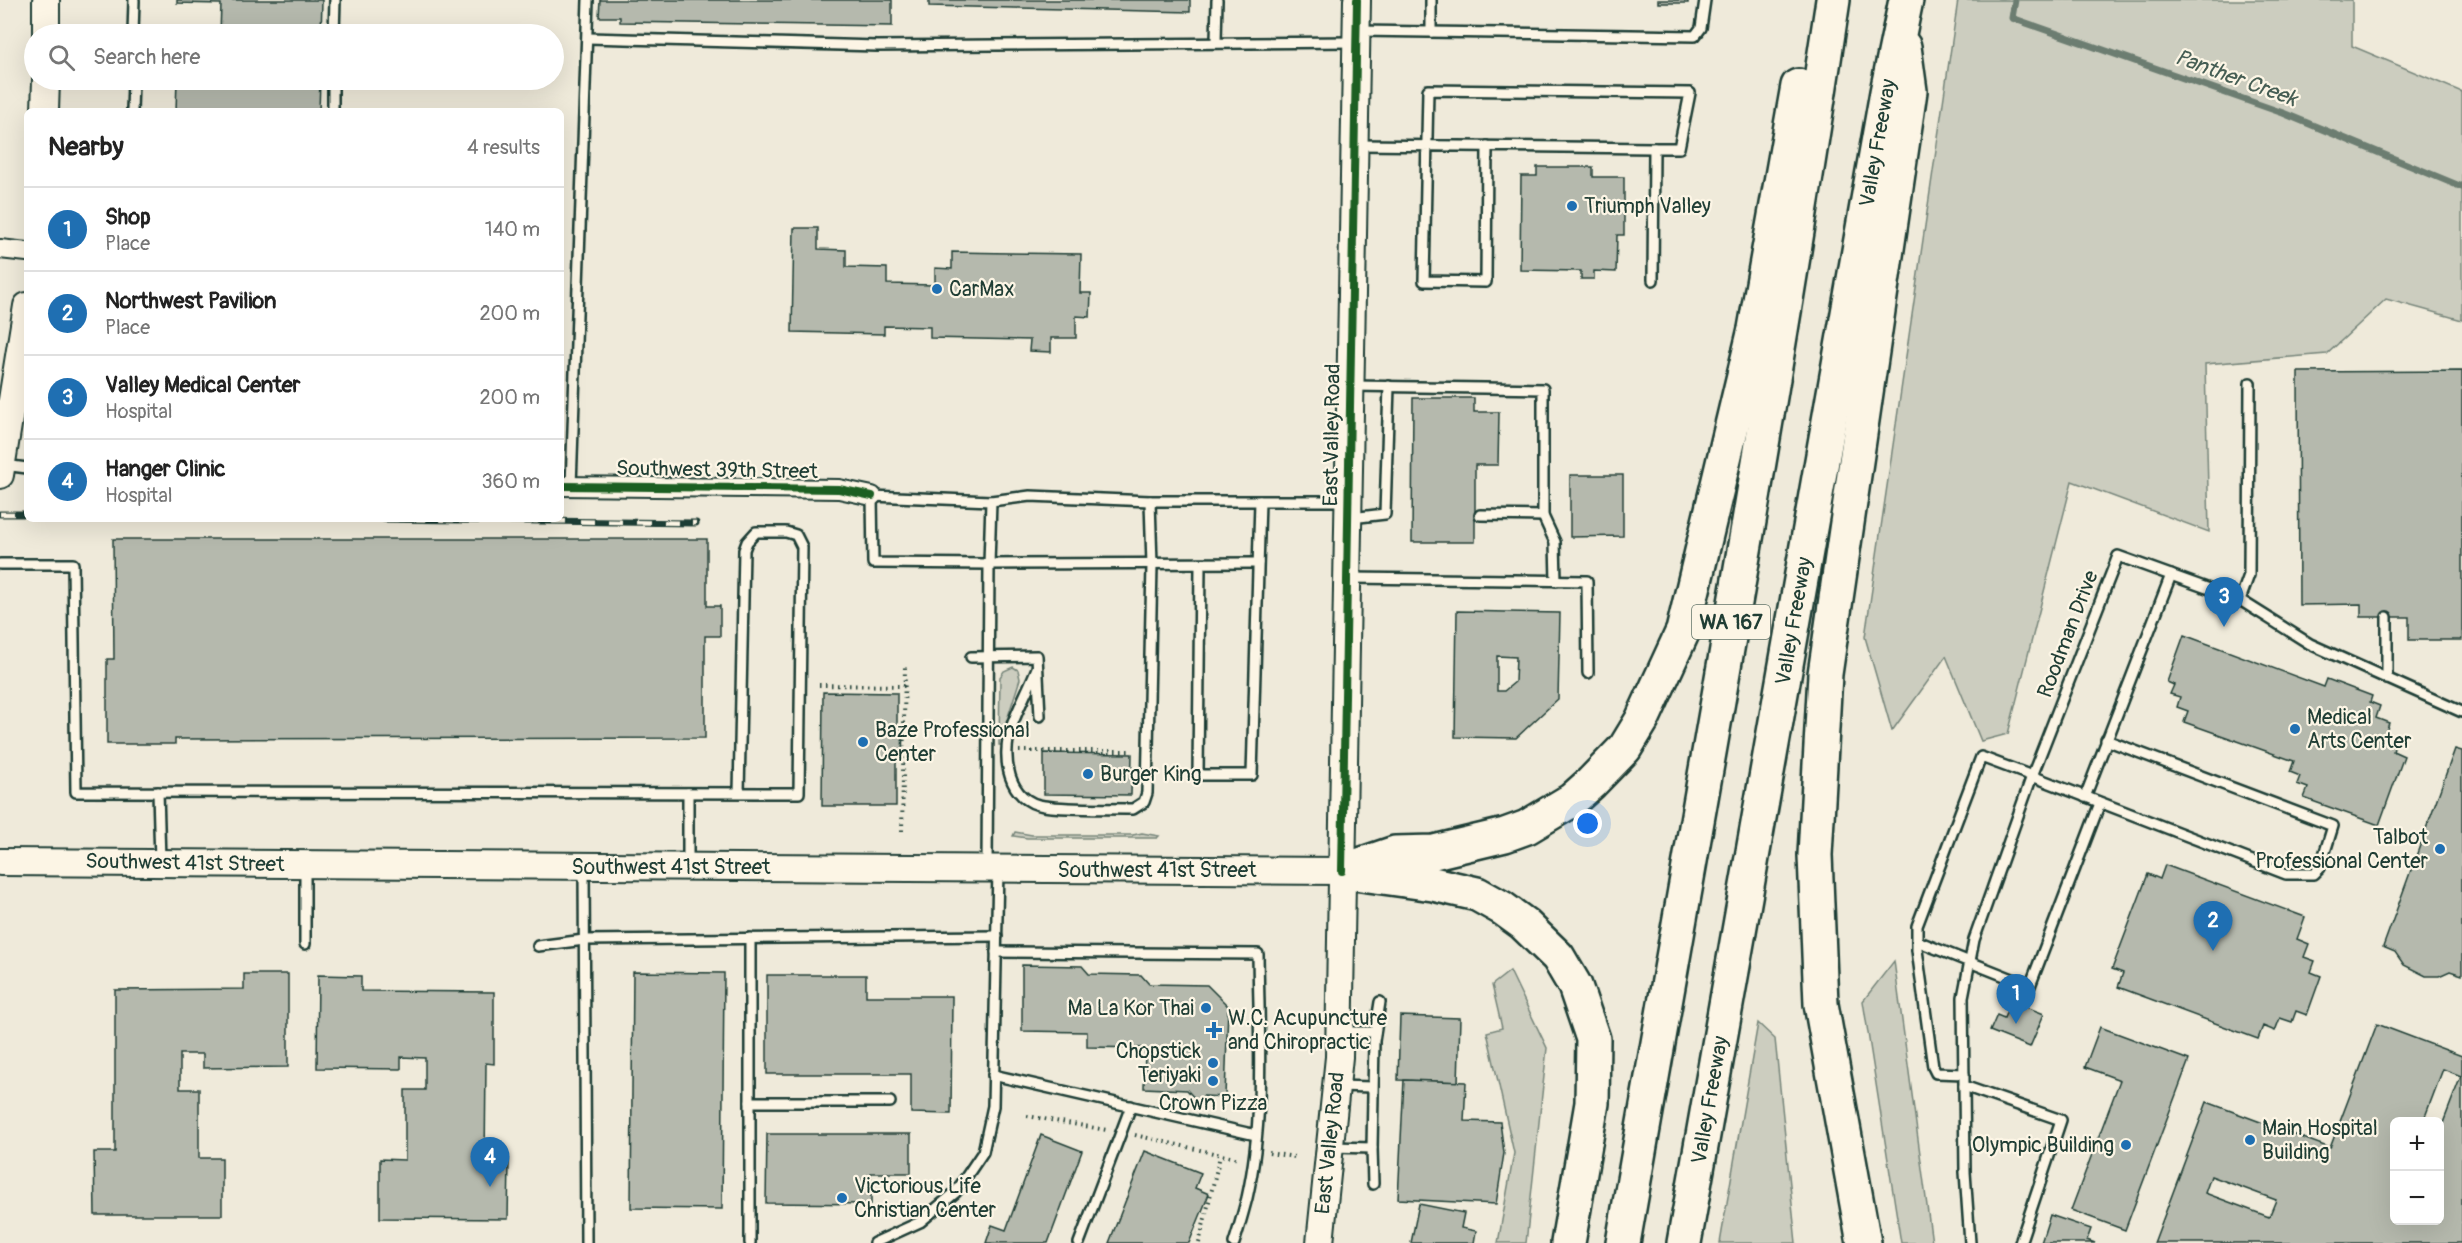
<!DOCTYPE html>
<meta charset="utf-8">
<style>
:root{--surface:#fff;--page:#f2f2f2;--text:#222;--muted:#767676;--line:#e0e0e0;--accent:#1f6fb2}
body{margin:0;font-family:Pangolin,sans-serif;background:var(--page);color:var(--text)}
.controls{position:absolute;right:18px;bottom:18px;display:grid;overflow:hidden;border-radius:9px;box-shadow:0 6px 24px #0002}
.controls button{width:54px;height:54px;display:grid;place-items:center;padding:0;border:0;border-bottom:2px solid var(--line);background:var(--surface);color:var(--text);font:30px sans-serif}
.you{position:absolute;left:1588px;top:824px;width:21px;height:21px;margin:-15px;border:4px solid #fff;border-radius:50%;background:#1a73e8;box-shadow:0 0 0 9px #1a73e833}
.badge{display:grid;place-items:center;width:39px;height:39px;border-radius:50%;background:var(--accent);color:#fff;font-size:20px;font-weight:700}
.pin{position:absolute;translate:-50% -50px;filter:drop-shadow(0 2px 3px #0008)}
.pin::after{content:'';position:absolute;top:32px;width:21px;height:18px;background:inherit;clip-path:polygon(0 0,100% 0,50% 100%)}
.list{margin:0;padding:0;list-style:none}
h2{display:flex;justify-content:space-between;align-items:center;height:78px;margin:0;padding:0 24px;font-size:26px}
h2 small{font-size:20px;font-weight:400;color:var(--muted)}
.list li{display:grid;grid-template-columns:39px 1fr auto;gap:18px;align-items:center;box-sizing:border-box;height:84px;padding:0 24px;border-top:2px solid var(--line)}
.list b{display:block;font-size:22px;white-space:nowrap}
.list p{margin:0;font-size:20px;white-space:nowrap;color:var(--muted)}
.list em{font-size:20px;font-style:normal;color:var(--muted)}
.icon{flex:none;width:33px;height:33px;fill:none;stroke:currentColor;stroke-width:2;stroke-linecap:round;stroke-linejoin:round}
.map{position:relative;flex:none;width:2462px;height:1243px;overflow:hidden}
.search{position:absolute;background:var(--surface);box-shadow:0 6px 24px #0002;left:24px;top:24px;width:540px;height:66px;display:flex;align-items:center;gap:15px;box-sizing:border-box;padding:0 21px;border-radius:33px;color:var(--muted);font-size:22px}
.panel{position:absolute;background:var(--surface);box-shadow:0 6px 24px #0002;left:24px;top:108px;width:540px;height:414px;border-radius:9px}
.map>svg:first-child{display:block}
</style>
<div class="map">
<svg width="2462" height="1243" viewBox="0 0 2462 1243">
<rect width="100%" height="100%" fill="#efeada"/>
<filter id="ink" filterUnits="userSpaceOnUse"><feTurbulence type="fractalNoise" baseFrequency=".0167" numOctaves="2"/><feDisplacementMap in="SourceGraphic" scale="12" xChannelSelector="R" yChannelSelector="G"/><feConvolveMatrix kernelMatrix="1 2 1 2 8 2 1 2 1" color-interpolation-filters="sRGB"/></filter>
<g filter="url(#ink)">
<g fill="#cccdbf" stroke="#76857a" stroke-width="1.5">
<path d="M 1958,0 L 2352,0 L 2352,46 L 2462,92 L 2462,320 L 2386,299 L 2327,354 L 2205,364 L 2209,532 L 2072,481 L 2008,734 L 1981,741 L 1946,656 L 1892,731 L 1865,637 Z"/>
<path d="M 1013,667 L 1018,670 L 1020,679 L 1003,732 L 1003,745 L 999,745 L 1000,677 L 1004,671 Z"/>
<path d="M 1015,832 L 1032,835 L 1133,835 L 1142,833 L 1159,836 L 1157,838 L 1027,838 L 1013,836 Z"/>
<path d="M 1894,961 L 1932,1243 L 1901,1243 L 1863,1001 Z"/>
<path d="M 1510,971 L 1547,1048 L 1526,1243 L 1498,1243 L 1514,1153 L 1487,1032 L 1502,1028 L 1492,985 Z"/>
<path d="M 1758,1023 L 1775,1039 L 1796,1243 L 1720,1243 Z"/>
</g>
<g fill="none" stroke-linecap="round" stroke-linejoin="round">
<path stroke="#6c7d71" stroke-width="7" d="M 2015,0 L 2012,18 L 2283,113 L 2462,187"/>
</g>
<g fill="#b5b9ad" stroke="#1f3d34" stroke-width="1.5" fill-rule="evenodd">
<path d="M 177,0 L 322,0 L 321,34 L 220,34 L 221,4 L 177,3 Z"/>
<path d="M 600,0 L 892,0 L 892,26 L 620,22 L 620,17 L 599,17 Z"/>
<path d="M 929,0 L 1190,0 L 1190,12 L 929,6 Z"/>
<rect x="1658" y="0" width="30" height="3"/>
<path d="M 177,80 L 320,80 L 319,111 L 176,111 Z"/>
<path d="M 1537,167 L 1593,167 L 1593,177 L 1624,177 L 1624,235 L 1617,235 L 1616,272 L 1594,271 L 1594,279 L 1581,279 L 1581,271 L 1520,270 L 1521,176 L 1537,176 Z"/>
<path d="M 794,228 L 818,228 L 818,249 L 846,250 L 846,267 L 887,268 L 887,284 L 935,285 L 935,268 L 952,269 L 952,252 L 1081,254 L 1080,293 L 1091,293 L 1090,317 L 1076,316 L 1076,338 L 1051,338 L 1051,352 L 1029,351 L 1030,340 L 930,338 L 930,327 L 884,326 L 884,334 L 792,332 Z"/>
<path d="M 2462,371 L 2462,640 L 2409,640 L 2409,617 L 2361,617 L 2361,604 L 2299,605 L 2298,372 Z"/>
<path d="M 1413,398 L 1474,398 L 1474,412 L 1499,412 L 1498,465 L 1475,465 L 1475,542 L 1412,542 Z"/>
<path d="M 1570,475 L 1623,475 L 1623,536 L 1570,537 Z"/>
<path d="M 113,539 L 707,539 L 707,606 L 720,606 L 720,636 L 705,636 L 705,738 L 175,739 L 175,744 L 107,744 L 107,659 L 114,659 Z"/>
<path d="M 1457,611 L 1560,613 L 1558,699 L 1516,738 L 1455,737 ZM 1497,656 L 1516,657 L 1515,682 L 1504,691 L 1497,691 Z"/>
<path d="M 2184,635 L 2324,687 L 2327,679 L 2372,696 L 2370,702 L 2380,706 L 2376,718 L 2389,723 L 2385,735 L 2397,740 L 2393,751 L 2404,756 L 2379,825 L 2304,798 L 2308,788 L 2297,784 L 2300,776 L 2290,772 L 2294,761 L 2184,722 L 2188,711 L 2177,707 L 2180,697 L 2170,694 L 2174,685 L 2167,682 Z"/>
<path d="M 823,692 L 897,693 L 897,727 L 903,727 L 902,758 L 896,758 L 896,806 L 822,806 Z"/>
<path d="M 2455,749 L 2462,751 L 2462,975 L 2450,971 L 2439,976 L 2426,976 L 2404,965 L 2395,952 L 2383,947 Z"/>
<path d="M 1044,753 L 1132,754 L 1131,795 L 1044,794 Z"/>
<path d="M 2165,865 L 2305,917 L 2297,939 L 2309,944 L 2304,957 L 2315,961 L 2311,972 L 2321,976 L 2307,1015 L 2296,1011 L 2292,1022 L 2280,1018 L 2275,1031 L 2263,1026 L 2258,1039 L 2118,987 L 2123,973 L 2112,969 L 2148,874 L 2160,879 Z"/>
<path d="M 1022,965 L 1082,966 L 1089,974 L 1141,975 L 1149,984 L 1207,985 L 1228,1006 L 1225,1097 L 1203,1096 L 1197,1101 L 1187,1090 L 1144,1088 L 1145,1048 L 1087,1047 L 1087,1032 L 1022,1031 Z"/>
<path d="M 633,972 L 724,973 L 722,1209 L 631,1208 Z"/>
<path d="M 244,974 L 288,974 L 288,1067 L 203,1068 L 203,1054 L 180,1054 L 180,1089 L 199,1089 L 199,1158 L 222,1158 L 222,1215 L 95,1215 L 94,1152 L 115,1152 L 115,990 L 244,989 Z"/>
<path d="M 318,975 L 361,976 L 361,991 L 494,992 L 494,1064 L 486,1063 L 485,1160 L 509,1160 L 508,1219 L 380,1218 L 380,1159 L 405,1160 L 405,1090 L 425,1090 L 425,1058 L 401,1057 L 401,1069 L 317,1068 Z"/>
<path d="M 767,975 L 866,975 L 866,996 L 952,996 L 951,1114 L 911,1113 L 911,1074 L 767,1074 Z"/>
<path d="M 2011,1001 L 2044,1014 L 2030,1047 L 1990,1031 L 1997,1015 L 2004,1018 Z"/>
<path d="M 1400,1016 L 1460,1018 L 1458,1082 L 1398,1080 Z"/>
<path d="M 2377,1024 L 2462,1056 L 2462,1243 L 2154,1243 L 2207,1102 L 2330,1148 ZM 2443,1069 L 2461,1076 L 2440,1131 L 2440,1220 L 2394,1220 L 2394,1122 L 2423,1122 ZM 2211,1176 L 2276,1200 L 2269,1217 L 2205,1193 Z"/>
<path d="M 2100,1027 L 2189,1060 L 2125,1230 L 2071,1210 L 2120,1080 L 2085,1067 Z"/>
<path d="M 1404,1080 L 1466,1082 L 1464,1121 L 1500,1122 L 1504,1153 L 1496,1204 L 1398,1199 Z"/>
<path d="M 767,1134 L 911,1134 L 911,1173 L 871,1173 L 871,1204 L 766,1203 Z"/>
<path d="M 1041,1135 L 1082,1151 L 1048,1243 L 986,1243 L 992,1225 L 1006,1230 Z"/>
<path d="M 1145,1151 L 1201,1173 L 1195,1188 L 1209,1194 L 1189,1243 L 1109,1243 Z"/>
<path d="M 1419,1204 L 1464,1213 L 1461,1228 L 1476,1231 L 1474,1243 L 1411,1243 Z"/>
<path d="M 2050,1215 L 2091,1229 L 2087,1240 L 2095,1243 L 2041,1243 Z"/>
</g>
<g fill="none" stroke-linecap="round" stroke-linejoin="round">
<g stroke="#1f3d34" stroke-width="14">
<g id="lane">
<path d="M 1359,31 L 1695,36 L 1701,28 L 1705,0"/>
<path d="M 1431,32 L 1431,0"/>
<path d="M 133,34 L 134,0"/>
<path d="M 334,34 L 335,0"/>
<path d="M 588,38 L 877,46 L 1354,42"/>
<path d="M 1216,41 L 1217,0"/>
<path d="M 132,111 L 133,80"/>
<path d="M 333,111 L 333,80"/>
<path d="M 1357,145 C 1456,146 1555,147 1654,148 L 1679,148 L 1690,93 L 1428,90 L 1424,281 L 1486,282 L 1487,146"/>
<path d="M 1653,280 L 1654,148"/>
<path d="M 1353,386 L 1543,389 L 1543,516 L 1555,542 L 1556,581"/>
<path d="M 4,465 L 27,468"/>
<path d="M 571,486 L 588,0"/>
<path d="M 991,501 L 989,564 L 1258,563"/>
<path d="M 1480,515 L 1543,516"/>
<path d="M 1351,518 L 1385,514 L 1389,386"/>
<path d="M 0,564 L 73,564 L 76,792 L 799,793 L 802,547 L 796,535 L 786,532 L 756,532 L 747,542 L 744,550 L 739,793"/>
<path d="M 1200,565 L 1198,775 L 1252,775 L 1260,501"/>
<path d="M 1350,578 L 1587,581 L 1588,673"/>
<path d="M 2240,600 L 2249,575 L 2250,383"/>
<path d="M 971,657 L 1037,656 L 1040,716"/>
<path d="M 1037,668 C 1029,688 1018,708 1011,728 C 1001,758 1008,801 1044,806 C 1073,810 1104,808 1133,809 L 1144,802 L 1147,793 L 1152,565 L 1150,501"/>
<path d="M 2387,679 L 2387,617"/>
<path d="M 158,792 L 160,861"/>
<path d="M 688,793 L 688,864"/>
<path d="M 2085,797 L 2171,575"/>
<path d="M 305,866 L 305,944"/>
<path d="M 987,866 L 989,564 L 873,563 L 872,496 L 991,501 L 1030,496 L 1150,501 L 1348,501"/>
<path d="M 584,869 L 586,1243"/>
<path d="M 1917,941 L 2030,986 L 2100,803"/>
<path d="M 538,946 L 584,940 L 997,936"/>
<path d="M 996,952 L 1258,954 C 1259,1035 1265,1119 1247,1198 C 1243,1213 1239,1228 1234,1243"/>
<path d="M 1342,1032 L 1375,1032"/>
<path d="M 1964,1074 L 1936,1073 L 1933,1067 L 1917,950 L 1917,926 L 1981,757 L 2032,776 L 2118,556 L 2240,600 L 2310,644 L 2462,712"/>
<path d="M 993,1075 L 1256,1135"/>
<path d="M 1337,1086 L 1372,1087"/>
<path d="M 1964,1086 L 2061,1120 L 2020,1243"/>
<path d="M 750,1102 L 890,1102"/>
<path d="M 1331,1147 L 1372,1148 L 1374,1041 L 1380,1002"/>
<path d="M 1372,1148 L 1373,1184"/>
<path d="M 750,1243 L 750,938"/>
<path d="M 874,1243 L 920,1222 L 956,1192 L 983,1152 L 993,1106 L 998,869"/>
<path d="M 1079,1243 L 1131,1106"/>
<path d="M 1970,1243 L 1965,1172 L 1963,997 L 1974,940 L 2032,776 L 2286,874 L 2314,874 L 2320,868 L 2333,826 L 2106,740"/>
</g>
</g>
<g stroke="#1f3d34" stroke-width="22">
<g id="street">
<path d="M 0,249 L 27,252"/>
<path d="M 561,486 L 839,489 L 872,496"/>
</g>
</g>
<g stroke="#1f3d34" stroke-width="30">
<g id="secondary">
<path d="M 46,34 L 46,0"/>
<path d="M 45,111 L 46,80"/>
<path d="M 0,475 L 27,306"/>
<path d="M 0,862 L 1342,871"/>
<path d="M 1320,1243 L 1339,1057 L 1357,0"/>
</g>
</g>
<g stroke="#1f3d34" stroke-width="38">
<g id="highway">
<path d="M 1342,871 L 1395,853 L 1434,852 L 1505,835 L 1527,827 L 1572,800 L 1591,783 L 1625,748 L 1642,720 L 1683,631 L 1755,329 L 1798,86"/>
<path d="M 1347,872 L 1433,884 L 1477,894 L 1502,908 L 1524,924 L 1558,957 L 1575,986 L 1593,1039 L 1592,1103 L 1568,1243"/>
<path d="M 1623,1243 C 1695,829 1771,415 1833,0"/>
<path d="M 1684,1243 L 1887,92 L 1906,0"/>
<path d="M 1864,1243 L 1821,1004 L 1815,855 L 1825,674 L 1910,91 L 1904,47"/>
</g>
</g>
<g stroke="#1f3d34" stroke-width="4" stroke-dasharray="1.5 4.5" stroke-linecap="butt">
<path d="M 819,685 L 906,686"/>
<path d="M 1019,751 L 1133,751"/>
<path d="M 902,831 L 905,666"/>
<path d="M 1027,1116 L 1107,1130"/>
<path d="M 1135,1135 L 1239,1159"/>
<path d="M 1269,1153 L 1295,1157"/>
<path d="M 1199,1243 L 1220,1156"/>
</g>
<use href="#lane" stroke="#fcf5e5" stroke-width="9"/>
<use href="#street" stroke="#fcf5e5" stroke-width="18"/>
<use href="#secondary" stroke="#fcf5e5" stroke-width="26"/>
<use href="#highway" stroke="#fcf5e5" stroke-width="33"/>
<g stroke="#1f3d34" stroke-width="7">
<g id="rail">
<path d="M 0,514 L 27,514"/>
<path d="M 384,519 L 696,523"/>
</g>
</g>
<use href="#rail" stroke="#fcf5e5" stroke-width="4.5" stroke-dasharray="14" stroke-linecap="butt"/>
<g stroke="#fcf5e5" stroke-width="11">
<g id="cycleway">
<path d="M 561,486 L 839,489 L 872,496"/>
<path d="M 1342,871 L 1357,0"/>
</g>
</g>
<use href="#cycleway" stroke="#1b5e20" stroke-width="8"/>
</g>
</g>
<g fill="#1f6fb2" stroke="#fcf5e5" stroke-width="2">
<circle cx="1572" cy="206" r="6"/>
<circle cx="937" cy="289" r="6"/>
<circle cx="2295" cy="729" r="6"/>
<circle cx="863" cy="742" r="6"/>
<circle cx="1088" cy="774" r="6"/>
<circle cx="2440" cy="849" r="6"/>
<circle cx="1206" cy="1008" r="6"/>
<path d="M1211 1021h6v6h6v6h-6v6h-6v-6h-6v-6h6z"/>
<circle cx="1213" cy="1063" r="6"/>
<circle cx="1213" cy="1081" r="6"/>
<circle cx="2250" cy="1140" r="6"/>
<circle cx="2126" cy="1145" r="6"/>
<circle cx="842" cy="1198" r="6"/>
</g>
<g text-anchor="middle" dominant-baseline="central" stroke-width="4.5" stroke-linejoin="round" paint-order="stroke">
<rect fill="#fcf5e5" stroke="#617469" stroke-width="1.5" x="1692" y="605" width="78" height="34" rx="4.5"/>
<g font-size="20" font-weight="bold" fill="#1f3d34">
<text x="1731" y="622">WA 167</text>
</g>
<g font-size="21" fill="#1f3d34" stroke="#fcf5e5">
<text transform="translate(1878 143) rotate(-80)">Valley Freeway</text>
<text transform="translate(1332 435) rotate(-89)">East Valley Road</text>
<text transform="translate(717 470) rotate(1)">Southwest 39th Street</text>
<text transform="translate(1794 621) rotate(-80)">Valley Freeway</text>
<text transform="translate(2068 634) rotate(-69)">Roodman Drive</text>
<text transform="translate(185 863) rotate(1)">Southwest 41st Street</text>
<text x="671" y="867">Southwest 41st Street</text>
<text x="1157" y="870">Southwest 41st Street</text>
<text transform="translate(1710 1100) rotate(-80)">Valley Freeway</text>
<text transform="translate(1330 1143) rotate(-84)">East Valley Road</text>
</g>
<g font-size="21" fill="#1f3d34" stroke="#fcf5e5" text-anchor="start">
<text x="1584" y="206">Triumph Valley</text>
<text x="949" y="289">CarMax</text>
<text x="2307" y="717">Medical<tspan x="2307" dy="24">Arts Center</tspan></text>
<text x="875" y="730">Baze Professional<tspan x="875" dy="24">Center</tspan></text>
<text x="1100" y="774">Burger King</text>
<text x="2428" y="837" text-anchor="end">Talbot<tspan x="2428" dy="24">Professional Center</tspan></text>
<text x="1194" y="1008" text-anchor="end">Ma La Kor Thai</text>
<text x="1228" y="1018">W.C. Acupuncture<tspan x="1228" dy="24">and Chiropractic</tspan></text>
<text x="1201" y="1051" text-anchor="end">Chopstick<tspan x="1201" dy="24">Teriyaki</tspan></text>
<text x="1213" y="1103" text-anchor="middle">Crown Pizza</text>
<text x="2262" y="1128">Main Hospital<tspan x="2262" dy="24">Building</tspan></text>
<text x="2114" y="1145" text-anchor="end">Olympic Building</text>
<text x="854" y="1186">Victorious Life<tspan x="854" dy="24">Christian Center</tspan></text>
</g>
<g font-size="22" font-style="italic" fill="#455d53" stroke="#fcf5e5">
<text transform="translate(2236 78) rotate(20)">Panther Creek</text>
</g>
</g>
</svg>
<div class="controls">
<button>+</button>
<button>−</button>
</div>
<div class="you"></div>
<div class="pin badge" style="left:2016px;top:1024px">1</div>
<div class="pin badge" style="left:2213px;top:951px">2</div>
<div class="pin badge" style="left:2224px;top:627px">3</div>
<div class="pin badge" style="left:490px;top:1187px">4</div>
<div class="search"><svg class="icon" aria-label="search" viewBox="0 0 24 24"><circle cx="10" cy="10" r="6"/><path d="M15 15l6 6"/></svg>Search here</div>
<section class="panel">
<h2>Nearby<small>4 results</small></h2>
<ul class="list">
<li><span class="badge">1</span><div><b>Shop</b><p>Place</p></div><em>140 m</em></li>
<li><span class="badge">2</span><div><b>Northwest Pavilion</b><p>Place</p></div><em>200 m</em></li>
<li><span class="badge">3</span><div><b>Valley Medical Center</b><p>Hospital</p></div><em>200 m</em></li>
<li><span class="badge">4</span><div><b>Hanger Clinic</b><p>Hospital</p></div><em>360 m</em></li>
</ul>
</section>
</div>
